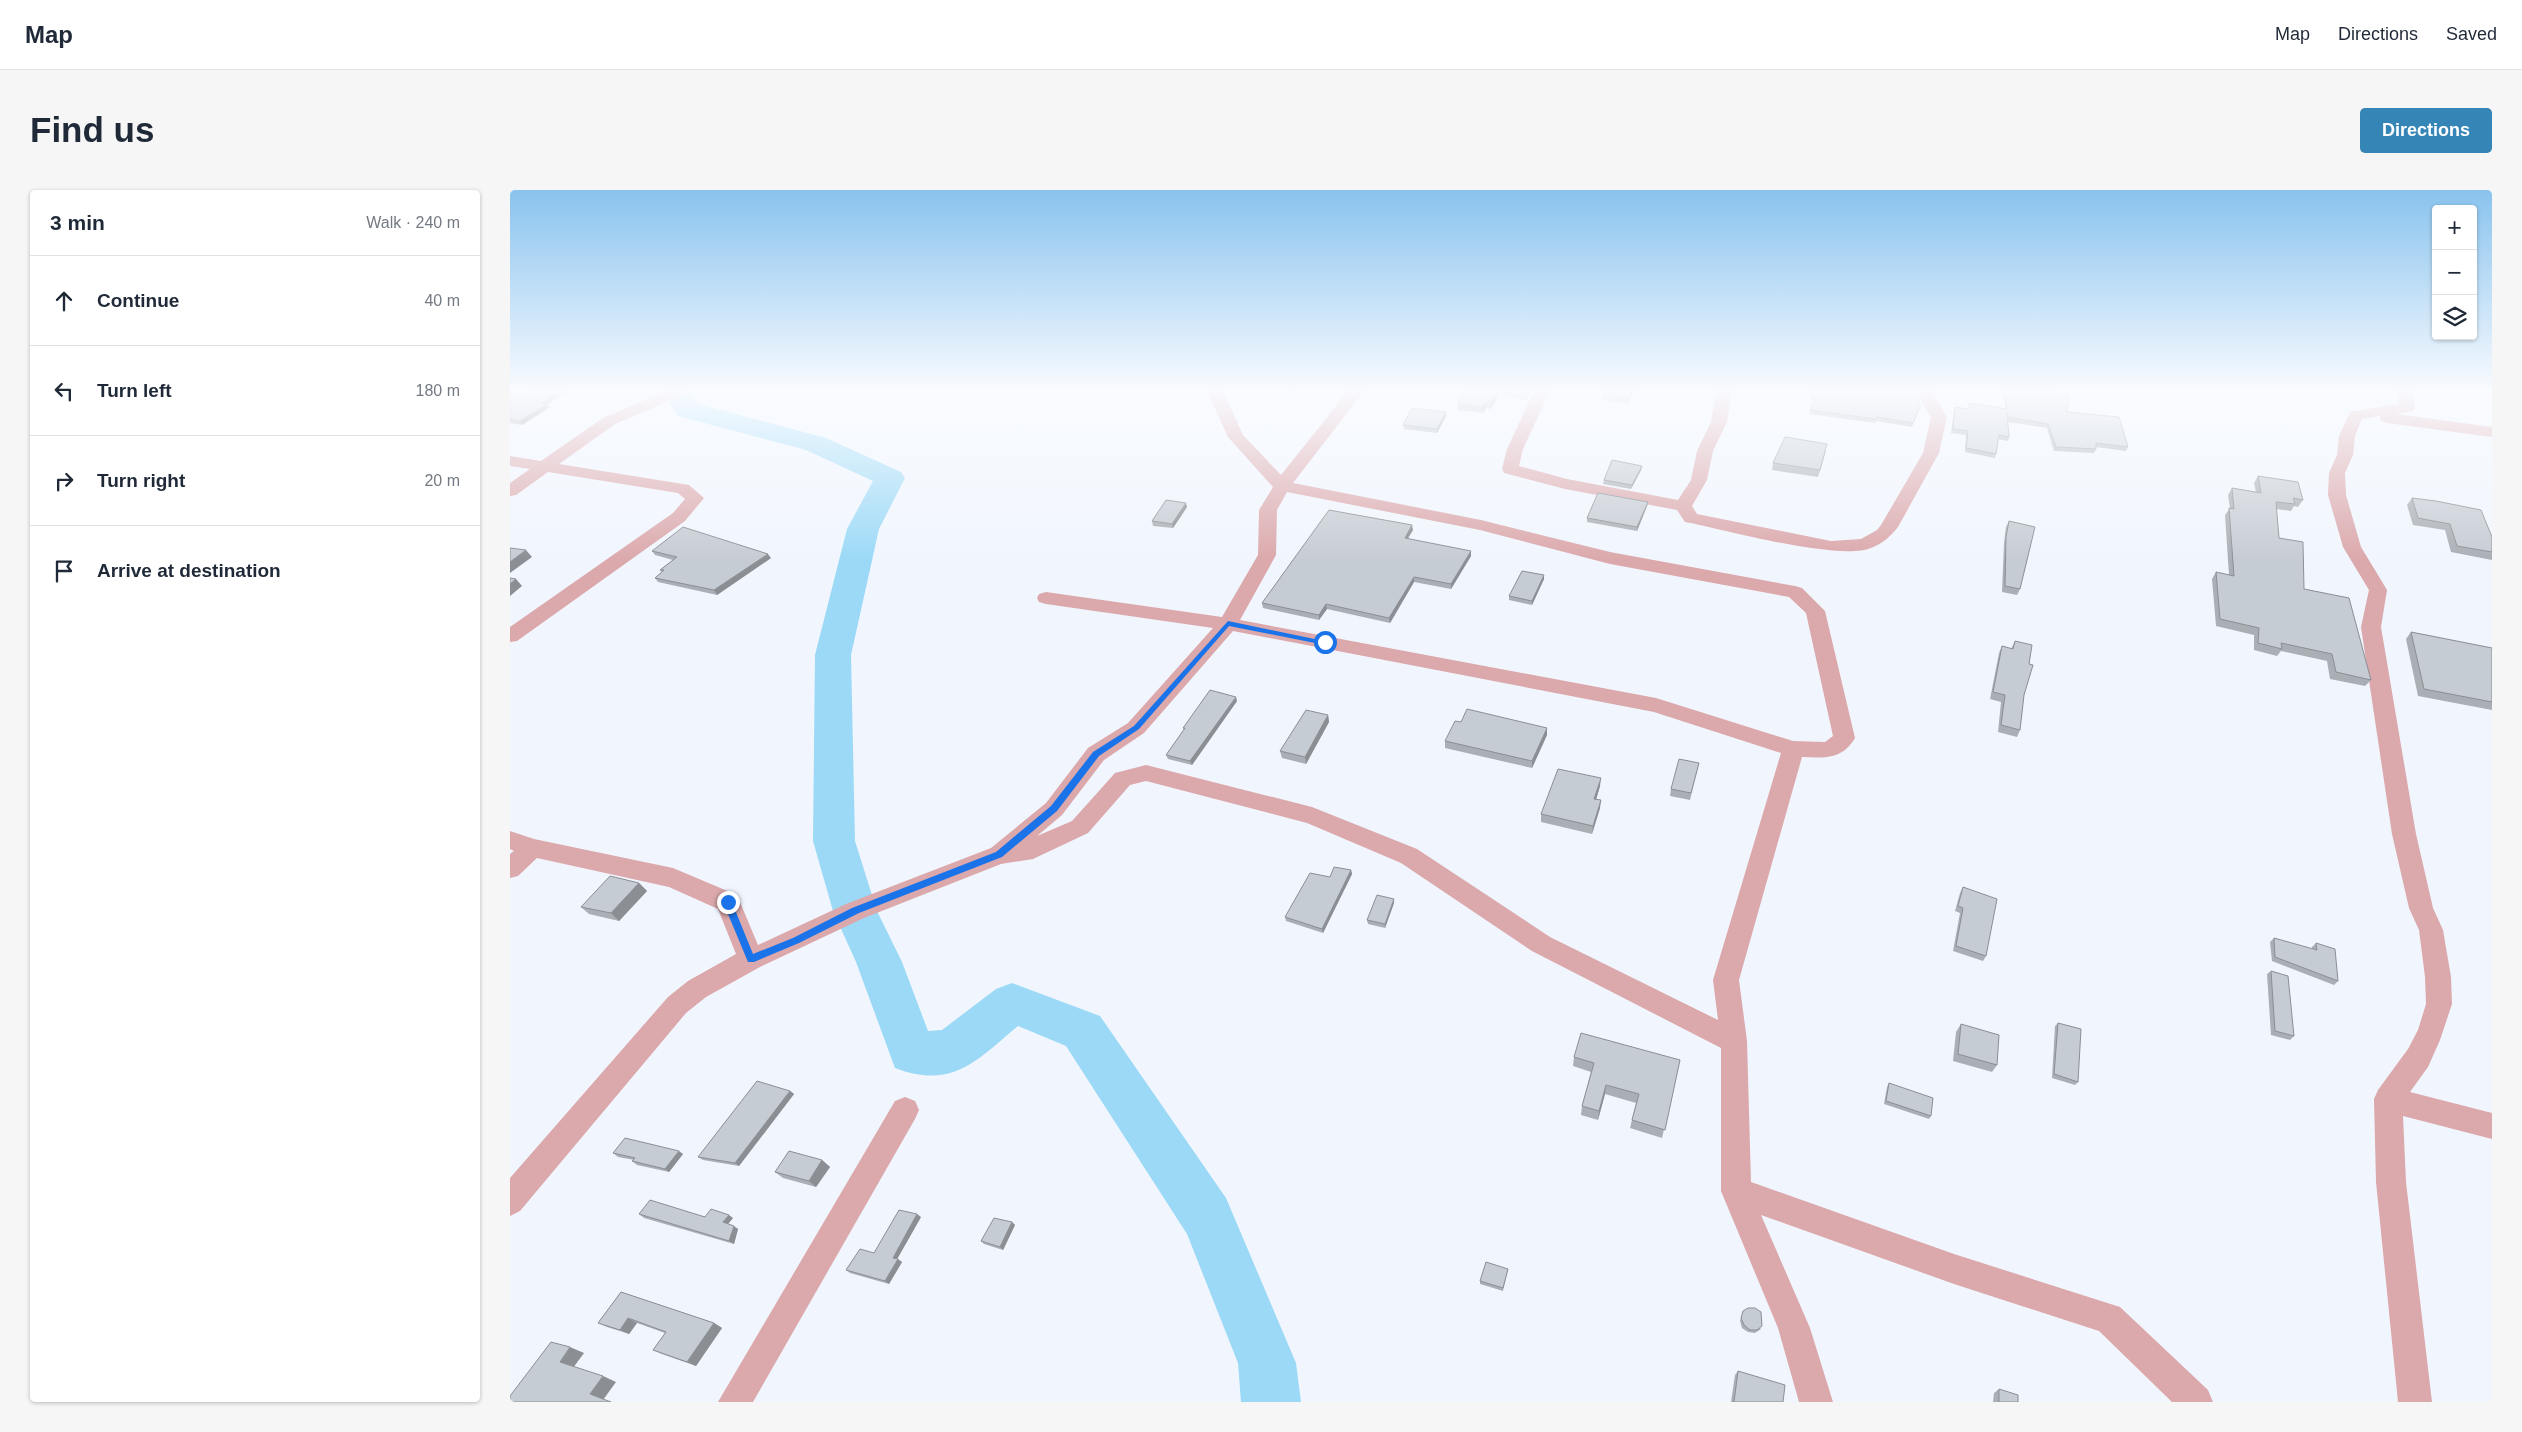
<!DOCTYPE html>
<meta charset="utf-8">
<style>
:root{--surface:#fff;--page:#f6f6f7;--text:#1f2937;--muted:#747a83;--line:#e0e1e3;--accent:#3685b7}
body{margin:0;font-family:Helvetica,sans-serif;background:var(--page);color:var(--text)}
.controls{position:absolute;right:15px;top:15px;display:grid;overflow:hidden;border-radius:5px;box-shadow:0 1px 4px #0004}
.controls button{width:45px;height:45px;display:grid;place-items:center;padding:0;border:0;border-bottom:1px solid var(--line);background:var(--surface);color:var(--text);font:25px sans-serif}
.stop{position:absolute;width:15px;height:15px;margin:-11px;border:4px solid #1a73e8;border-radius:50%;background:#fff}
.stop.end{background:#1a73e8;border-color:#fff;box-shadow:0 1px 5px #0008}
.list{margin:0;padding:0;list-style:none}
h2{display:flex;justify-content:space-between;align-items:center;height:65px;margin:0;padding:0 20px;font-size:21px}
h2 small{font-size:16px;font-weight:400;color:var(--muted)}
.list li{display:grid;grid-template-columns:32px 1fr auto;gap:15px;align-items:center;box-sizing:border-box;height:90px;padding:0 20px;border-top:1px solid var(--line)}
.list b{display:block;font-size:19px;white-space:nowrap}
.list em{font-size:16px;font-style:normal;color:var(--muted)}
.icon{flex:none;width:28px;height:28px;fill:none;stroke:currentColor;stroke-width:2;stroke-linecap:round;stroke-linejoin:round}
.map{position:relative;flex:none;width:1982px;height:1212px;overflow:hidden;border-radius:5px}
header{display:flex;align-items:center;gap:30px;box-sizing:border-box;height:70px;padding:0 25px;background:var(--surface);border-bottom:1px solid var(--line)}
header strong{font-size:24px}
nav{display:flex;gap:28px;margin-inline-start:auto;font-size:18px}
.intro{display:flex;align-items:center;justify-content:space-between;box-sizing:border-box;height:120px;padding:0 30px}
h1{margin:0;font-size:35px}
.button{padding:12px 22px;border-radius:5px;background:var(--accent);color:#fff;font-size:18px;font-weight:700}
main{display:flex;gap:30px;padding:0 30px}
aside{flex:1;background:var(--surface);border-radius:5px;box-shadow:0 1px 4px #0004}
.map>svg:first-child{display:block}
</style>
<header>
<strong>Map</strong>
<nav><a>Map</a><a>Directions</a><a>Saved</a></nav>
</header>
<div class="intro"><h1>Find us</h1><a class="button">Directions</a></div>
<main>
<aside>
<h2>3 min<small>Walk · 240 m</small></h2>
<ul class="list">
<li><svg class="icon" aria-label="ahead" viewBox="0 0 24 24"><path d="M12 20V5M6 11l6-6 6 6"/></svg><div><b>Continue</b></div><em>40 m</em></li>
<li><svg class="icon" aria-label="left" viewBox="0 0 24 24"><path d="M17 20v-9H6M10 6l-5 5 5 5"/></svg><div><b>Turn left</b></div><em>180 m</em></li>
<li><svg class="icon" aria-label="right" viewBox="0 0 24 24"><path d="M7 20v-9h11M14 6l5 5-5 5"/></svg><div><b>Turn right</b></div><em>20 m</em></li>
<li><svg class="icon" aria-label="arrive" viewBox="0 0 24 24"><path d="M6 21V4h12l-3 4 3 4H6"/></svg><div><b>Arrive at destination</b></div></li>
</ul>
</aside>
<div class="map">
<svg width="1982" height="1212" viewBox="0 0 1982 1212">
<rect width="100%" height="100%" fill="#f1f6fe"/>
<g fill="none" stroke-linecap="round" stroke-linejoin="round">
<path fill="#9bd9f6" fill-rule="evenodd" d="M 152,201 L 180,201 L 188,214 L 316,248 L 391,282 L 395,288 L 369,339 L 341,465 L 345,651 L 367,721 L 392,772 L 418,841 L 432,840 L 486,799 L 502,793 L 590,826 L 716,1008 L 786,1173 L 791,1212 L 731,1212 L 728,1173 L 677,1044 L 556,856 L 508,836 C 467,870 443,900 385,878 L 346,772 L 323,721 L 303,651 L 305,465 L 337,339 L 363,291 L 296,260 L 168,226 Z"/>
<g fill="#dba8ab" fill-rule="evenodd">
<path d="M 156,201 L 178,201 L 175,204 L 105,234 L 49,274 L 173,294 L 179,295 L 194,308 L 175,331 L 7,451 L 0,452 L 0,437 L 163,323 L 175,309 L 168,303 L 38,282 L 6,305 L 0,306 L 0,293 L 20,279 L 0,276 L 0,266 L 31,271 L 93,228 Z"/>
<path d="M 697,201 L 713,201 L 733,245 L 771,285 L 838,201 L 854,201 L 783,293 L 971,330 L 1100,362 L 1285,396 L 1292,398 L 1315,421 L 1345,548 C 1332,570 1314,568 1292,567 L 1229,790 L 1237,851 L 1241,992 L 1444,1064 L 1610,1117 L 1698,1200 L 1703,1212 L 1662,1212 L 1589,1141 L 1444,1094 L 1251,1025 L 1300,1138 L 1323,1212 L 1289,1212 L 1268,1138 L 1211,1001 L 1211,858 L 1022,761 L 891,673 L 797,633 L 636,591 L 620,595 L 578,643 L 523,669 L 491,674 L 354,728 L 250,777 L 196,807 L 176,823 L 10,1021 L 0,1026 L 0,988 L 158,807 L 178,791 L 226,764 L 208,719 L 159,697 L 27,668 L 8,686 L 0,688 L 0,664 L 4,661 L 0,659 L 0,641 L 24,649 L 163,678 L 227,705 L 248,755 L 336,714 L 481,658 L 536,613 L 578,558 L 618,533 L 703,438 L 536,414 L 529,412 L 527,408 L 529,404 L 536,402 L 712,427 L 748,365 L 749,320 L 763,297 L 718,247 ZM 777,302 L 970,340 L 1100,374 L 1279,407 L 1296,423 L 1323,546 L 1315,552 L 1283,551 L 1146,508 L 730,430 L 766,365 L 767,320 ZM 723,441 L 1144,522 L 1271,563 L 1203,790 L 1208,830 L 1040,747 L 907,659 L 802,617 L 636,575 L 605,583 L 562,631 L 527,646 L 552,625 L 594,570 L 634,543 Z"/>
<path d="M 1024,201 L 1040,201 L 1013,259 L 1009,276 L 1057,289 L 1168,310 L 1181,290 L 1187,261 L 1201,232 L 1206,201 L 1222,201 L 1217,232 L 1203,261 L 1197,290 L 1182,316 L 1187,324 L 1321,351 L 1351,349 L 1367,340 L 1371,335 L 1413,263 L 1421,227 L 1405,201 L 1421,201 L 1437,227 L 1429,263 L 1388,337 C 1381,346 1372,354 1361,358 C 1329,371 1219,341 1181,333 L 1175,332 L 1167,320 L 1055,299 L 994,283 L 992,279 L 997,259 Z"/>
<path d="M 1887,201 L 1903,201 L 1905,218 L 1903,221 L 1886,224 L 1982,237 L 1982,247 L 1877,233 L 1871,231 L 1870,226 L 1852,229 L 1845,246 L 1843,265 L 1835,283 L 1836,305 L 1851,357 L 1877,400 L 1871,437 L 1906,644 L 1923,718 L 1933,740 L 1941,787 L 1942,814 L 1930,850 L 1918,877 L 1900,902 L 1982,923 L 1982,949 L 1893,926 L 1896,992 L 1922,1212 L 1888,1212 L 1866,992 L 1864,909 L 1868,900 L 1898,859 L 1908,840 L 1916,814 L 1915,787 L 1909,740 L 1899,718 L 1882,644 L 1851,437 L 1859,400 L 1833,357 L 1818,305 L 1819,283 L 1827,265 L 1829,246 L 1840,222 L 1889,214 Z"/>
<path d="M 395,907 L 405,911 L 409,920 L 405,929 L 243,1212 L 208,1212 L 385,911 Z"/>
</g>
</g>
<g fill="#aaafb5">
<path d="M 772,201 L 787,201 L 787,203 Z"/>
<path d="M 955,201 L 1021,201 L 1017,210 L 989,205 L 981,219 L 976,218 L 973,223 L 948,220 L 948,213 Z"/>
<path d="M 1125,201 L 1117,214 L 1092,209 L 1093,202 Z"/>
<path d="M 1300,201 L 1407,201 L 1408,215 L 1409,219 L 1402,237 L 1366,231 L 1365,233 L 1300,224 L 1304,211 L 1300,211 Z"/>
<path d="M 1493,201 L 1535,201 L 1557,222 L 1618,257 L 1616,261 L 1586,257 L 1586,259 L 1584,263 L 1544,261 L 1537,238 L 1498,232 L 1499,247 L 1498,251 L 1488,249 L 1486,264 L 1485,268 L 1455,262 L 1456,245 L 1441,243 L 1444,221 L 1445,217 L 1458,219 L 1495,218 Z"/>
<path d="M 0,202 L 37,215 L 40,217 L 12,235 L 0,233 Z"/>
<path d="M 936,222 L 936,226 L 927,243 L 894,239 L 893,235 Z"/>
<path d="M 1316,261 L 1308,287 L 1262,280 L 1263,273 Z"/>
<path d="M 1132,276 L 1131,280 L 1121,299 L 1093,294 L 1094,290 Z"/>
<path d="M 1748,286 L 1793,310 L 1788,317 L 1784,316 L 1781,321 L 1766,319 L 1769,348 L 1794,399 L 1861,490 L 1855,496 L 1820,489 L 1817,471 L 1771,461 L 1767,466 L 1744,460 L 1744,445 L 1706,436 L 1702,389 L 1706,382 L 1719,385 L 1715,325 L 1720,318 L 1718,305 L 1722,298 L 1746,302 L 1744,293 Z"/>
<path d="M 1902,308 L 1982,362 L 1982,370 L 1941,362 L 1935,340 L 1903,335 L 1897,315 Z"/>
<path d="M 1138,312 L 1137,316 L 1127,341 L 1077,332 L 1077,328 Z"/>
<path d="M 677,317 L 663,338 L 643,336 L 642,331 Z"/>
<path d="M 1499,331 L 1510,399 L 1507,405 L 1492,402 L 1494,353 L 1496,337 Z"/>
<path d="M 903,340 L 898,348 L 961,366 L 941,399 L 904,392 L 880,433 L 817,419 L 809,430 L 753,418 L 752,413 Z"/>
<path d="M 142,361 L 261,368 L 207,405 L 148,392 L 145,388 L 152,382 L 150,380 L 163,370 L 145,365 Z"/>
<path d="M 1034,385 L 1034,389 L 1022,415 L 999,410 L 999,406 Z"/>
<path d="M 1901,442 L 1982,458 L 1982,520 L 1908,506 L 1896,449 Z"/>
<path d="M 1505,451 L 1514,505 L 1510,540 L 1507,547 L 1488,542 L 1491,512 L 1480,509 L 1489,463 L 1492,456 L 1501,459 Z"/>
<path d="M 727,511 L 682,575 L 658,569 L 656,565 L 674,540 L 673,538 Z"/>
<path d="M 818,525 L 819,532 L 796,574 L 772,568 L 770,561 Z"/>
<path d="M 951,532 L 1037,545 L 1022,578 L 935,558 L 935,551 Z"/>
<path d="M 1189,573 L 1180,610 L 1160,606 L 1161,599 Z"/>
<path d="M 1090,596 L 1086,609 L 1090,618 L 1082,644 L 1031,632 L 1031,624 Z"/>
<path d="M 841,680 L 842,684 L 813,743 L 776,731 L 775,727 L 820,687 Z"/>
<path d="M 129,693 L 137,701 L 109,731 L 79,724 L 71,717 Z"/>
<path d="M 1453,697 L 1476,766 L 1473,771 L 1443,761 L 1450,723 L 1445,721 L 1450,703 Z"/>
<path d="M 884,713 L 875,738 L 858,734 L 857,730 Z"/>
<path d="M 1764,748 L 1802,759 L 1802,757 L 1806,753 L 1828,791 L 1824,795 L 1762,771 L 1760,752 Z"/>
<path d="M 1761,781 L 1784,846 L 1780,850 L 1761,845 L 1757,784 Z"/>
<path d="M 1548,833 L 1568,892 L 1565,895 L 1542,888 L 1545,836 Z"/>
<path d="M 1451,834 L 1487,875 L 1482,882 L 1443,871 L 1446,842 Z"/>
<path d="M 1064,867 L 1170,870 L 1152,948 L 1120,938 L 1126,913 L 1095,904 L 1088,930 L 1071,925 L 1072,916 L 1081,882 L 1063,876 Z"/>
<path d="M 1379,893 L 1421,926 L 1419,929 L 1374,914 L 1377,897 Z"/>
<path d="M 280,901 L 284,904 L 229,976 L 193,970 L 188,967 Z"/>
<path d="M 103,963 L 173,964 L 159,982 L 127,975 L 122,971 L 124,970 L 108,967 Z"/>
<path d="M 312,970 L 320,977 L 306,997 L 273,988 L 265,982 Z"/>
<path d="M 129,1024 L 223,1028 L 218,1034 L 228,1039 L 224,1054 L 134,1028 Z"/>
<path d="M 411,1027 L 387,1069 L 392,1072 L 379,1094 L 340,1083 L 336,1080 L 364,1063 Z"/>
<path d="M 502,1032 L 505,1035 L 493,1060 L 474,1054 L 471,1051 Z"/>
<path d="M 998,1079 L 993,1101 L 970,1094 L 970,1091 Z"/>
<path d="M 111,1102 L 204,1133 L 212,1138 L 186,1176 L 152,1164 L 143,1160 L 155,1143 L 127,1133 L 119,1144 L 97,1137 L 88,1133 Z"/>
<path d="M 1233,1121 L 1251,1139 L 1245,1143 L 1238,1142 L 1232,1138 L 1230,1131 Z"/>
<path d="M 1228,1181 L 1273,1212 L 1221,1212 L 1225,1185 Z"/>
<path d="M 1489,1199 L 1508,1212 L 1483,1212 L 1484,1203 Z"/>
</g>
<g fill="#8b8f94">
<path d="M 49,201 L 58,201 L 37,215 L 40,217 L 12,235 L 10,231 L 31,213 Z"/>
<path d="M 988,201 L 989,201 L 989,205 L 981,219 L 981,212 Z"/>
<path d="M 1018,201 L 1021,201 L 1017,210 L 1017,204 Z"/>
<path d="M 1122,201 L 1125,201 L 1117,214 L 1118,207 Z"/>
<path d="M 976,211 L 976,218 L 973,223 L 972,217 Z"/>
<path d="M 936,222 L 936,226 L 927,243 L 927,239 Z"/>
<path d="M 1132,276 L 1131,280 L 1121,299 L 1122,295 Z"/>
<path d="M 1138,312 L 1137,316 L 1127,341 L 1127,337 Z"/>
<path d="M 676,313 L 677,317 L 663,338 L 662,334 Z"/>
<path d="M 902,335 L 903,340 L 895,353 L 895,348 Z"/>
<path d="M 16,360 L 22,367 L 0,383 L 0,372 Z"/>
<path d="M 961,361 L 961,366 L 941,399 L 941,394 Z"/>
<path d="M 258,364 L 261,368 L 207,405 L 204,400 Z"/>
<path d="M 1034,385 L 1034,389 L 1022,415 L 1022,411 Z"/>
<path d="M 904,387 L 904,392 L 880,433 L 879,428 Z"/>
<path d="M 6,389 L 12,396 L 0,406 L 0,394 Z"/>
<path d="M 816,414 L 817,419 L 809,430 L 809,425 Z"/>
<path d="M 726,507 L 727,511 L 682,575 L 680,571 Z"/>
<path d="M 818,525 L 819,532 L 796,574 L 795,567 Z"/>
<path d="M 1037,538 L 1037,545 L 1022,578 L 1022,571 Z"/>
<path d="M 1091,588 L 1090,596 L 1084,617 L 1084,609 Z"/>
<path d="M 1091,610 L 1090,618 L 1082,644 L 1083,636 Z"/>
<path d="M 841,680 L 842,684 L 813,743 L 812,739 Z"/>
<path d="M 129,693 L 137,701 L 109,731 L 101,723 Z"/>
<path d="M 884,709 L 884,713 L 875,738 L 875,734 Z"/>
<path d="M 1096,895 L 1095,904 L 1088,930 L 1089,921 Z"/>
<path d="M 280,901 L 284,904 L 229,976 L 225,973 Z"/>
<path d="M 169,961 L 173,964 L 159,982 L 155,979 Z"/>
<path d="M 312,970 L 320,977 L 306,997 L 299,991 Z"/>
<path d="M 407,1024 L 411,1027 L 386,1071 L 383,1068 Z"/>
<path d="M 219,1025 L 223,1028 L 217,1035 L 213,1032 Z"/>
<path d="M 502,1032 L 505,1035 L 493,1060 L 490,1057 Z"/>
<path d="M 224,1036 L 228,1039 L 224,1054 L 219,1051 Z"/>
<path d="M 388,1069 L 392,1072 L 379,1094 L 375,1091 Z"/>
<path d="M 118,1128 L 127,1133 L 119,1144 L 110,1140 Z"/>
<path d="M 204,1133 L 212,1138 L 186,1176 L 177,1172 Z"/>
<path d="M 60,1157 L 74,1163 L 63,1178 L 50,1172 Z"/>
<path d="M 93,1186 L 106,1192 L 93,1210 L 80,1204 Z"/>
</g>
<g fill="#c6ccd3" stroke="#8b8f94">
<path d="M 17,201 L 49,201 L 31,213 L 37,214 L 10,231 L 0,229 L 0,202 L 17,203 Z"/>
<path d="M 955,201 L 988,201 L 981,212 L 976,211 L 972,217 L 948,213 Z"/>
<path d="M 1002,201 L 1018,201 L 1017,204 Z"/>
<path d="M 1093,201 L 1122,201 L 1118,207 L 1093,202 Z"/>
<path d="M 1301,201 L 1407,201 L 1410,207 L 1408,215 L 1411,215 L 1403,233 L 1367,227 L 1366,229 L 1300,220 L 1306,208 L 1301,207 Z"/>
<path d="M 1495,201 L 1535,201 L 1560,205 L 1557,222 L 1609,227 L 1618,257 L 1586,253 L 1586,259 L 1546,257 L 1538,234 L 1498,227 L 1497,223 L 1499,247 L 1489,245 L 1486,264 L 1456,258 L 1458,241 L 1443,239 L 1445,217 L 1458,219 L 1460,213 L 1497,219 Z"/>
<path d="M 902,218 L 936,222 L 927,239 L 893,235 Z"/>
<path d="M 1275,247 L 1317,254 L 1310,280 L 1263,273 Z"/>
<path d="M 1102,270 L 1132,276 L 1122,295 L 1094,290 Z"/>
<path d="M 1748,286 L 1788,292 L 1793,310 L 1783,308 L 1785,314 L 1766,312 L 1769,348 L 1793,352 L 1794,399 L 1839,408 L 1861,490 L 1826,482 L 1822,464 L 1771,453 L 1772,459 L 1748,453 L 1749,438 L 1710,429 L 1706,382 L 1724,386 L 1719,318 L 1724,319 L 1722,298 L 1751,303 Z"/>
<path d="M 1088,303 L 1138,312 L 1127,337 L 1077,328 Z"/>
<path d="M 1902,308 L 1926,311 L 1971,320 L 1982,347 L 1982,362 L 1947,356 L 1940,334 L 1908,328 Z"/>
<path d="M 656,310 L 676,313 L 662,334 L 642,331 Z"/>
<path d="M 819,320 L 902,335 L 895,348 L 961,361 L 941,394 L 904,387 L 879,428 L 816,414 L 809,425 L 752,413 Z"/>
<path d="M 1499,331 L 1525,337 L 1510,399 L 1495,396 L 1496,347 Z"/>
<path d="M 173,337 L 258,364 L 204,400 L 145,388 L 154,380 L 150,380 L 167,367 L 142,361 Z"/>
<path d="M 0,358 L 16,360 L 0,372 Z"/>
<path d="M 1012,381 L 1034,385 L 1022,411 L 999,406 Z"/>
<path d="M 0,388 L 6,389 L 0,394 Z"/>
<path d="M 1901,442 L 1982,458 L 1982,512 L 1914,499 Z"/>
<path d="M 1505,451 L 1522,455 L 1519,474 L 1523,475 L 1514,505 L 1510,540 L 1491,535 L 1495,505 L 1483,502 L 1492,456 L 1503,459 Z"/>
<path d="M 700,500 L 726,507 L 680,571 L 656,565 L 675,538 L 673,538 Z"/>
<path d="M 957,519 L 1037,538 L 1022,571 L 935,551 L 945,531 L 951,532 Z"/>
<path d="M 796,520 L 818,525 L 795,567 L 770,561 Z"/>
<path d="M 1169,569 L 1189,573 L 1181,603 L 1161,599 Z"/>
<path d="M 1048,579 L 1091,588 L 1084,609 L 1091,610 L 1083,636 L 1031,624 Z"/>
<path d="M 824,677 L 841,680 L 812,739 L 775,727 L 800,683 L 820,687 Z"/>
<path d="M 100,686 L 129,693 L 101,723 L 71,717 Z"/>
<path d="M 1453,697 L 1487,709 L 1476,766 L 1446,756 L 1453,718 L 1448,716 Z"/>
<path d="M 867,705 L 884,709 L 875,734 L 857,730 Z"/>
<path d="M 1764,748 L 1807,760 L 1806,753 L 1825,759 L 1828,791 L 1765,767 Z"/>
<path d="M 1761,781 L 1778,786 L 1784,846 L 1765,841 Z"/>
<path d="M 1548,833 L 1571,839 L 1568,892 L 1544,884 Z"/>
<path d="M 1451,834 L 1489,845 L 1487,875 L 1448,864 Z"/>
<path d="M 1071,843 L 1170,870 L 1155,940 L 1122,930 L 1129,904 L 1096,895 L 1089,921 L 1072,916 L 1084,873 L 1064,867 Z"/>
<path d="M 247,891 L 280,901 L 225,973 L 188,967 Z"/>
<path d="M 1379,893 L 1423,908 L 1421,926 L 1376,911 Z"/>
<path d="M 115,948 L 169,961 L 155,979 L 122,971 L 125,968 L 103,963 Z"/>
<path d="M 279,961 L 312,970 L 299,991 L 265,982 Z"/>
<path d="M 140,1010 L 195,1027 L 201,1019 L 219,1025 L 213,1032 L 224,1036 L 219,1051 L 129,1024 Z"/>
<path d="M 389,1020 L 407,1024 L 383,1068 L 388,1069 L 375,1091 L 336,1080 L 350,1059 L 364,1063 Z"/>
<path d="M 484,1028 L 502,1032 L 490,1057 L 471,1051 Z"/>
<path d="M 976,1072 L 998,1079 L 993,1098 L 970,1091 Z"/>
<path d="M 111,1102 L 204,1133 L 177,1172 L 143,1160 L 156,1142 L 118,1128 L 110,1140 L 88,1133 Z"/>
<path d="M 1238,1118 L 1245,1118 L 1251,1122 L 1252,1136 L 1247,1140 L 1240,1140 L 1234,1135 L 1231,1128 L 1233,1121 Z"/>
<path d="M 41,1152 L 60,1157 L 50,1172 L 93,1186 L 80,1204 L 101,1212 L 0,1212 L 0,1206 Z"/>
<path d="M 1228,1181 L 1275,1195 L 1273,1212 L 1224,1212 Z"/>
<path d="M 1489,1199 L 1508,1205 L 1508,1212 L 1489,1212 Z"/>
</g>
<linearGradient id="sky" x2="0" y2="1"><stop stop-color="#89c3ee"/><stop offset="0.54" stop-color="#f9fbff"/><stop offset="1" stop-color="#f9fbff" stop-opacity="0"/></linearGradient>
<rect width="1982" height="371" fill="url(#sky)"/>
<path fill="#1a73e8" d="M 718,431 L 819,452 L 815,455 L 719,436 L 629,539 L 589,566 L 547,621 L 492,667 L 349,723 L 289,753 L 244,772 L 238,772 L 213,712 L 215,710 L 221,710 L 243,764 L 283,748 L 342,718 L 486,662 L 541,616 L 583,562 L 624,536 Z"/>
</svg>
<div class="controls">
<button>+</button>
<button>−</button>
<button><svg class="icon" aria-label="layers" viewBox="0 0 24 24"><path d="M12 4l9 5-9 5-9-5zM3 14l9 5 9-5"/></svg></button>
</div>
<div class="stop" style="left:815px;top:452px"></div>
<div class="stop end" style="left:218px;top:712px"></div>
</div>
</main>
